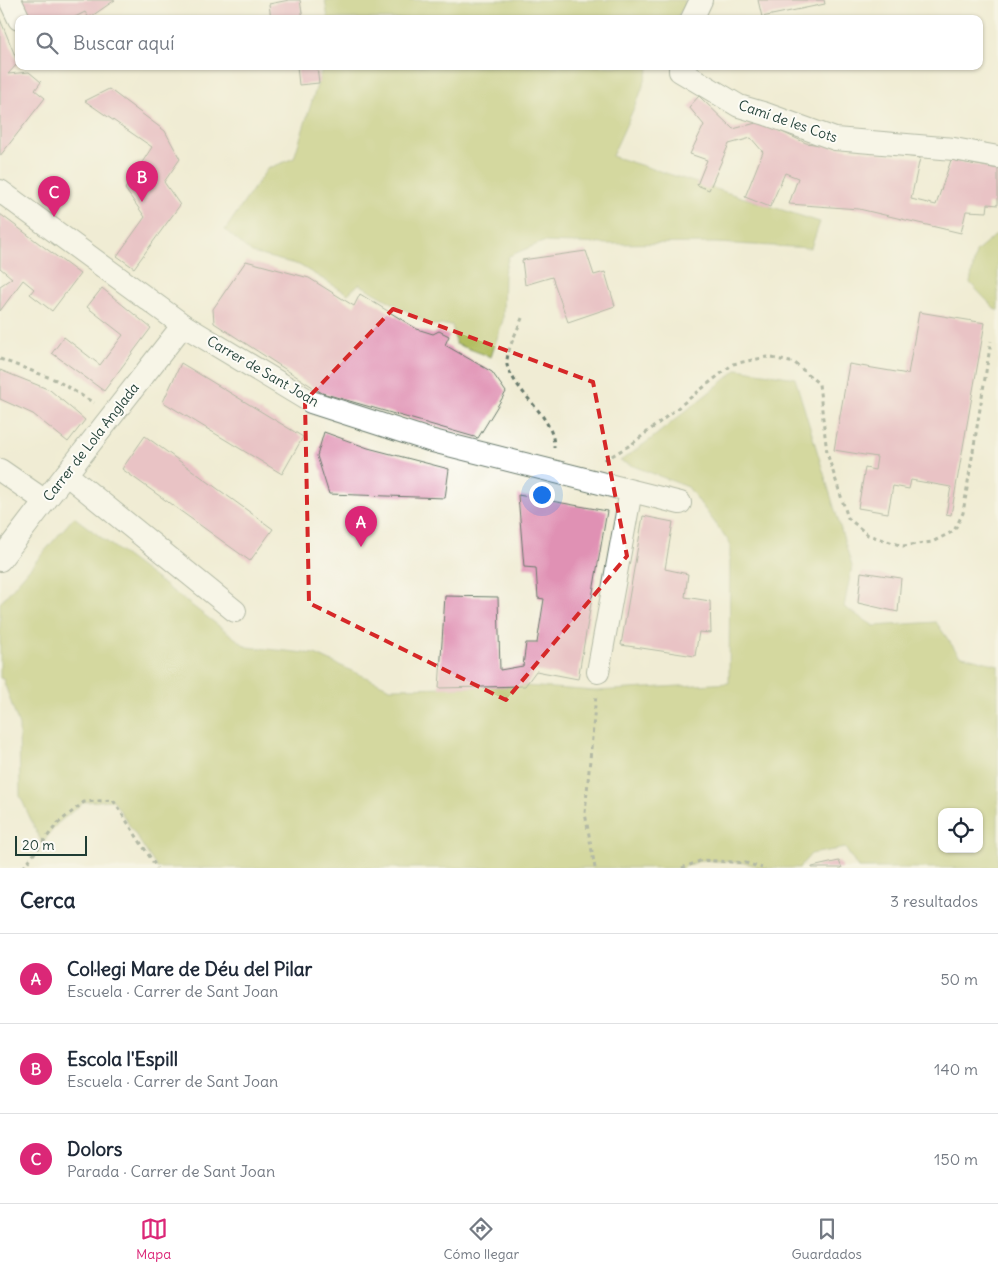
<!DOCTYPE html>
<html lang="es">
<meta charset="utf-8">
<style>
:root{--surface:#fff;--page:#f2f2f3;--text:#1f2937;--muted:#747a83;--line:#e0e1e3;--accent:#db2777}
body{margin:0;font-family:Delius,sans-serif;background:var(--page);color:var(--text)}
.controls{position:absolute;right:15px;bottom:15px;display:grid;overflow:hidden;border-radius:10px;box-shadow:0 1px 4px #0004}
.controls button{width:45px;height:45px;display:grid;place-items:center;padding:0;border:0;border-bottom:1px solid var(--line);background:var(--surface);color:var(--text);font:25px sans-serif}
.scale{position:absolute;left:15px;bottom:12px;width:72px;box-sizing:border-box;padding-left:5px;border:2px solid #1f3d34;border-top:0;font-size:14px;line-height:18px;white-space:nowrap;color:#1f3d34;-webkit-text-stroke:4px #fdfcf7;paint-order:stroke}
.you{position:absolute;left:541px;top:494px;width:18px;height:18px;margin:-12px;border:4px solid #fff;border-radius:50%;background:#1a73e8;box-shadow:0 0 0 8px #1a73e833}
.badge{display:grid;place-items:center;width:32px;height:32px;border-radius:50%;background:var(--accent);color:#fff;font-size:16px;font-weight:700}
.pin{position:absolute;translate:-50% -41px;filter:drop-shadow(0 1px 2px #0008)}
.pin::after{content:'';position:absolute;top:26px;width:18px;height:15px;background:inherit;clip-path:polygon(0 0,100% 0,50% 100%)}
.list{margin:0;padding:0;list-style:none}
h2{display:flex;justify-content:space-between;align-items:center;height:65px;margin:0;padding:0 20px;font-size:21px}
h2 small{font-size:16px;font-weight:400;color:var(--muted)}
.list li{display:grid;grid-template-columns:32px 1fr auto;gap:15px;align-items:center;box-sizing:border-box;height:90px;padding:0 20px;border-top:1px solid var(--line)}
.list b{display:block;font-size:19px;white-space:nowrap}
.list p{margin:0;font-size:16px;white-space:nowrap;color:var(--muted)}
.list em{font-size:16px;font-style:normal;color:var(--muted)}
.icon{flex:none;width:28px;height:28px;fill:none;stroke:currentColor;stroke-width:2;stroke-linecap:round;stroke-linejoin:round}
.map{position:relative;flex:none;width:998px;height:868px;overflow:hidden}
.search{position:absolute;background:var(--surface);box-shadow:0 1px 4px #0004;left:15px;right:15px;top:15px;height:55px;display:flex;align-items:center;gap:12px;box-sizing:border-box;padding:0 18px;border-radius:10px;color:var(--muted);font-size:19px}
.sheet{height:335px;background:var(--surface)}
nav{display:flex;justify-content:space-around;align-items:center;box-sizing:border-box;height:70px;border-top:1px solid var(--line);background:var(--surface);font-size:14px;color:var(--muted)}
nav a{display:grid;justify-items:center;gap:2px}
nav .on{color:var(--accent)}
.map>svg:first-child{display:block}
</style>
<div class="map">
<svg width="998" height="868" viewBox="0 0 998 868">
<rect width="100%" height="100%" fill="#fdfcf7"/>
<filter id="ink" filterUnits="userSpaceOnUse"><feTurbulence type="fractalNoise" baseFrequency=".02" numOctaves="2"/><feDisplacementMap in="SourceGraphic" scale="10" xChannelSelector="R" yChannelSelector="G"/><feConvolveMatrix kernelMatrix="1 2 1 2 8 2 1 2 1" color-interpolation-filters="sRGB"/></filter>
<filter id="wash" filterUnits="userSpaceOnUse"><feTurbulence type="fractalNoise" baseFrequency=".0096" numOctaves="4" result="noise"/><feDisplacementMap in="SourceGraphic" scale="20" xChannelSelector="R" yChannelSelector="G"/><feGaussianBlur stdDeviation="1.12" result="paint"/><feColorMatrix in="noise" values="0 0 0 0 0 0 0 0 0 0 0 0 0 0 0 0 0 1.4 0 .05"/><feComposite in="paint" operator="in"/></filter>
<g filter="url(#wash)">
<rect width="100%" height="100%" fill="#f0ecd4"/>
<g fill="#b1be60" stroke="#687e4a" fill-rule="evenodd">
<path d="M 325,0 L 685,0 L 685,7 L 675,19 L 328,19 Z"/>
<path d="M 323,66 L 650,66 L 639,97 L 612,156 L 820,222 L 811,248 L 715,243 L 608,244 L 543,242 L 509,256 L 504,273 L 503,320 L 491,357 L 456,344 L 452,325 L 431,325 L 359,284 L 348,294 L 299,265 L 252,253 L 225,230 L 267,169 L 294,158 Z"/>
<path d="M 998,233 L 998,312 L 970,283 L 976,252 Z"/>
<path d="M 738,369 L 795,378 L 852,566 L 844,607 L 874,626 L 936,622 L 959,655 L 998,665 L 998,868 L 858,868 L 845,848 L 811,854 L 799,868 L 762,868 L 746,863 L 702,860 L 682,868 L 157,868 L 113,800 L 84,802 L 57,824 L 42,844 L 20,796 L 19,726 L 3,679 L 0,678 L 0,603 L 74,517 L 247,647 L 315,654 L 390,688 L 525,686 L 596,691 L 729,683 L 730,543 L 688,487 L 620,461 L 651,439 ZM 942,812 L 979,812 L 979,849 L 942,849 Z"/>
</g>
<g id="blocks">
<g fill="#e091b4">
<path d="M 19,0 L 115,0 L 89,18 L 85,12 L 71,19 L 27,19 Z"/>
<path d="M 289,0 L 300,0 L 303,19 L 271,19 L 269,4 Z"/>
<path d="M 758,0 L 824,0 L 825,4 L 762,17 Z"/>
<path d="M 0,19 L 18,63 L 8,74 L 29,72 L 41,82 L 35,90 L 45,98 L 0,156 Z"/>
<path d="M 297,66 L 317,66 L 319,83 L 299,85 Z"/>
<path d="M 109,89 L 165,131 L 180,159 L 164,182 L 180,205 L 134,268 L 117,256 L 145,217 L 125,189 L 152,147 L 85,101 Z"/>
<path d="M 699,96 L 733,129 L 760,122 L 806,143 L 920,158 L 911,199 L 936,205 L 951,160 L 998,169 L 998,205 L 988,204 L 987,212 L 966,211 L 961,233 L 859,209 L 789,204 L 798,178 L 785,173 L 770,207 L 745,197 L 763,152 L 751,138 L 729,144 L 709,190 L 697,185 L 707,160 L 690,154 L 704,125 L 689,107 Z"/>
<path d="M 0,214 L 80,274 L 52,311 L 30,294 L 34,289 L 23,280 L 0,311 L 0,286 L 12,278 L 0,268 Z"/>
<path d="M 586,251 L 594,275 L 605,272 L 615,306 L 568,322 L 552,277 L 525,285 L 522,260 Z"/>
<path d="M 246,261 L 309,278 L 354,306 L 360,294 L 417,329 L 433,334 L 439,331 L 449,336 L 445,345 L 492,372 L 506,392 L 478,438 L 322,393 L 214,323 L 213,309 Z"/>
<path d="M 102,288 L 151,328 L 104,391 L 52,353 L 64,337 L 100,365 L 123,335 L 87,307 Z"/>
<path d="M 919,312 L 985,323 L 951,515 L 946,514 L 951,487 L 911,480 L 909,489 L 893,486 L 888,513 L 858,508 L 865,468 L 875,470 L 877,457 L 834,450 L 849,364 L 908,374 Z"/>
<path d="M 181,363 L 303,437 L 282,474 L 163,402 Z"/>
<path d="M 0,370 L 50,390 L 85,420 L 68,442 L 33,414 L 0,399 Z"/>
<path d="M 324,432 L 368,448 L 449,469 L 445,498 L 329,494 L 317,456 Z"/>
<path d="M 145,436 L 273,529 L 250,561 L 122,469 Z"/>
<path d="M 518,495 L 607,511 L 578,679 L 536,671 L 525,686 L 439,688 L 445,596 L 498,597 L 500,670 L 523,666 L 526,643 L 537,643 L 544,599 L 538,598 L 536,568 L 524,567 Z"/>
<path d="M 643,516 L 673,522 L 665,569 L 688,574 L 685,597 L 710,601 L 711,633 L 699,632 L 695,656 L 621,645 Z"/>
<path d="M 861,572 L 901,578 L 898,612 L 858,603 Z"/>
<path d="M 839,861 L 842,868 L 812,868 L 812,867 Z"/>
</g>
</g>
</g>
<g filter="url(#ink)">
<use href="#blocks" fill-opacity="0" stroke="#687a6c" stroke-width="1"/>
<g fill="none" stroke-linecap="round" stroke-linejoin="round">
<g stroke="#687a6c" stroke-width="24">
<g id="street">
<path d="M 10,0 L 19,19"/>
<path d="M 692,19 L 701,0"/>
<path d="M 680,66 L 680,71 L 739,106 L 766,114 L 835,139 L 954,149 L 998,157"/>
<path d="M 0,191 L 183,325 L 311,402 L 429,440 L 680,503"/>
<path d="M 0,470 L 45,501"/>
<path d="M 66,474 L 235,611"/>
<path d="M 0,560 L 45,501 L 183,325"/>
<path d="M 598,672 L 631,491"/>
</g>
</g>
<g stroke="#687a6c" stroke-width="3" stroke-dasharray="4 4" stroke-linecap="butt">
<path d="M 522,318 C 517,332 506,350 507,365 C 508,369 510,373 512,376 C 524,399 555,420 554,448"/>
<path d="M 0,359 L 56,380 L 94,403"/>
<path d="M 605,460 L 632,444 L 733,364 L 767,357 L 795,363 L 819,384 L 827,453 L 848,518 L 868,535 L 903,546 L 932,542 L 954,531 L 963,513 L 991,341"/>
<path d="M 23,868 L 57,824 L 84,802 L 113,800 L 157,868"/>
<path d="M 595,868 L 585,813 L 596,695"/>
<path d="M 682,868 L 702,860 L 746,863 L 762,868"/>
</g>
<use href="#street" stroke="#fff" stroke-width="22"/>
</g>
</g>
<path d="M0 0H998V868H0ZM 393,309 L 593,382 L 627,556 L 506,700 L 309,603 L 305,401 Z" fill="#f0ecd4" fill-opacity=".55" fill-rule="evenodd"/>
<path fill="none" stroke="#d62828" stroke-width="4" stroke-dasharray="10 6" stroke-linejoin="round" d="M 393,309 L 593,382 L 627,556 L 506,700 L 309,603 L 305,401 Z"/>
<g text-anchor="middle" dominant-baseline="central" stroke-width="4" stroke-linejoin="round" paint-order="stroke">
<g font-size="14" fill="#1f3d34" stroke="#fdfcf7">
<text transform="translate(788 121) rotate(19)">Camí de les Cots</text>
<text transform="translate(263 371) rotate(30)">Carrer de Sant Joan</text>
<text transform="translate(91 442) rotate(-52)">Carrer de Lola Anglada</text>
</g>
</g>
</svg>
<div class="controls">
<button><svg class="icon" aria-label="locate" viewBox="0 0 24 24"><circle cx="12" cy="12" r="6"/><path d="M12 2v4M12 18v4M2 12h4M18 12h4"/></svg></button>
</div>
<div class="scale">20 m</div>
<div class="you"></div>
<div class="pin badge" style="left:361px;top:547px">A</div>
<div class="pin badge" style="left:142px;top:202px">B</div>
<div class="pin badge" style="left:54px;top:217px">C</div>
<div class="search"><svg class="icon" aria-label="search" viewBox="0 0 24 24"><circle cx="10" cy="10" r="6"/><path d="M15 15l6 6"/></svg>Buscar aquí</div>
</div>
<section class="sheet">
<h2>Cerca<small>3 resultados</small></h2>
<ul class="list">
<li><span class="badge">A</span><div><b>Col·legi Mare de Déu del Pilar</b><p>Escuela · Carrer de Sant Joan</p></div><em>50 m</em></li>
<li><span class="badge">B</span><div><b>Escola l'Espill</b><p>Escuela · Carrer de Sant Joan</p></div><em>140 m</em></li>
<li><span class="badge">C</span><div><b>Dolors</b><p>Parada · Carrer de Sant Joan</p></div><em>150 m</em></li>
</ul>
</section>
<nav>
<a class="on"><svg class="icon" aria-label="map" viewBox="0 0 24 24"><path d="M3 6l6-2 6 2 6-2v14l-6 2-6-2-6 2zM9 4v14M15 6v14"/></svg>Mapa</a>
<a><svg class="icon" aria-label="directions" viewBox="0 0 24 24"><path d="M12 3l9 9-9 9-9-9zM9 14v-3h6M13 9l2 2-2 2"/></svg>Cómo llegar</a>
<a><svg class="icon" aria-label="saved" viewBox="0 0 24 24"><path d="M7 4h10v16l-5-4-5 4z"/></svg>Guardados</a>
</nav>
